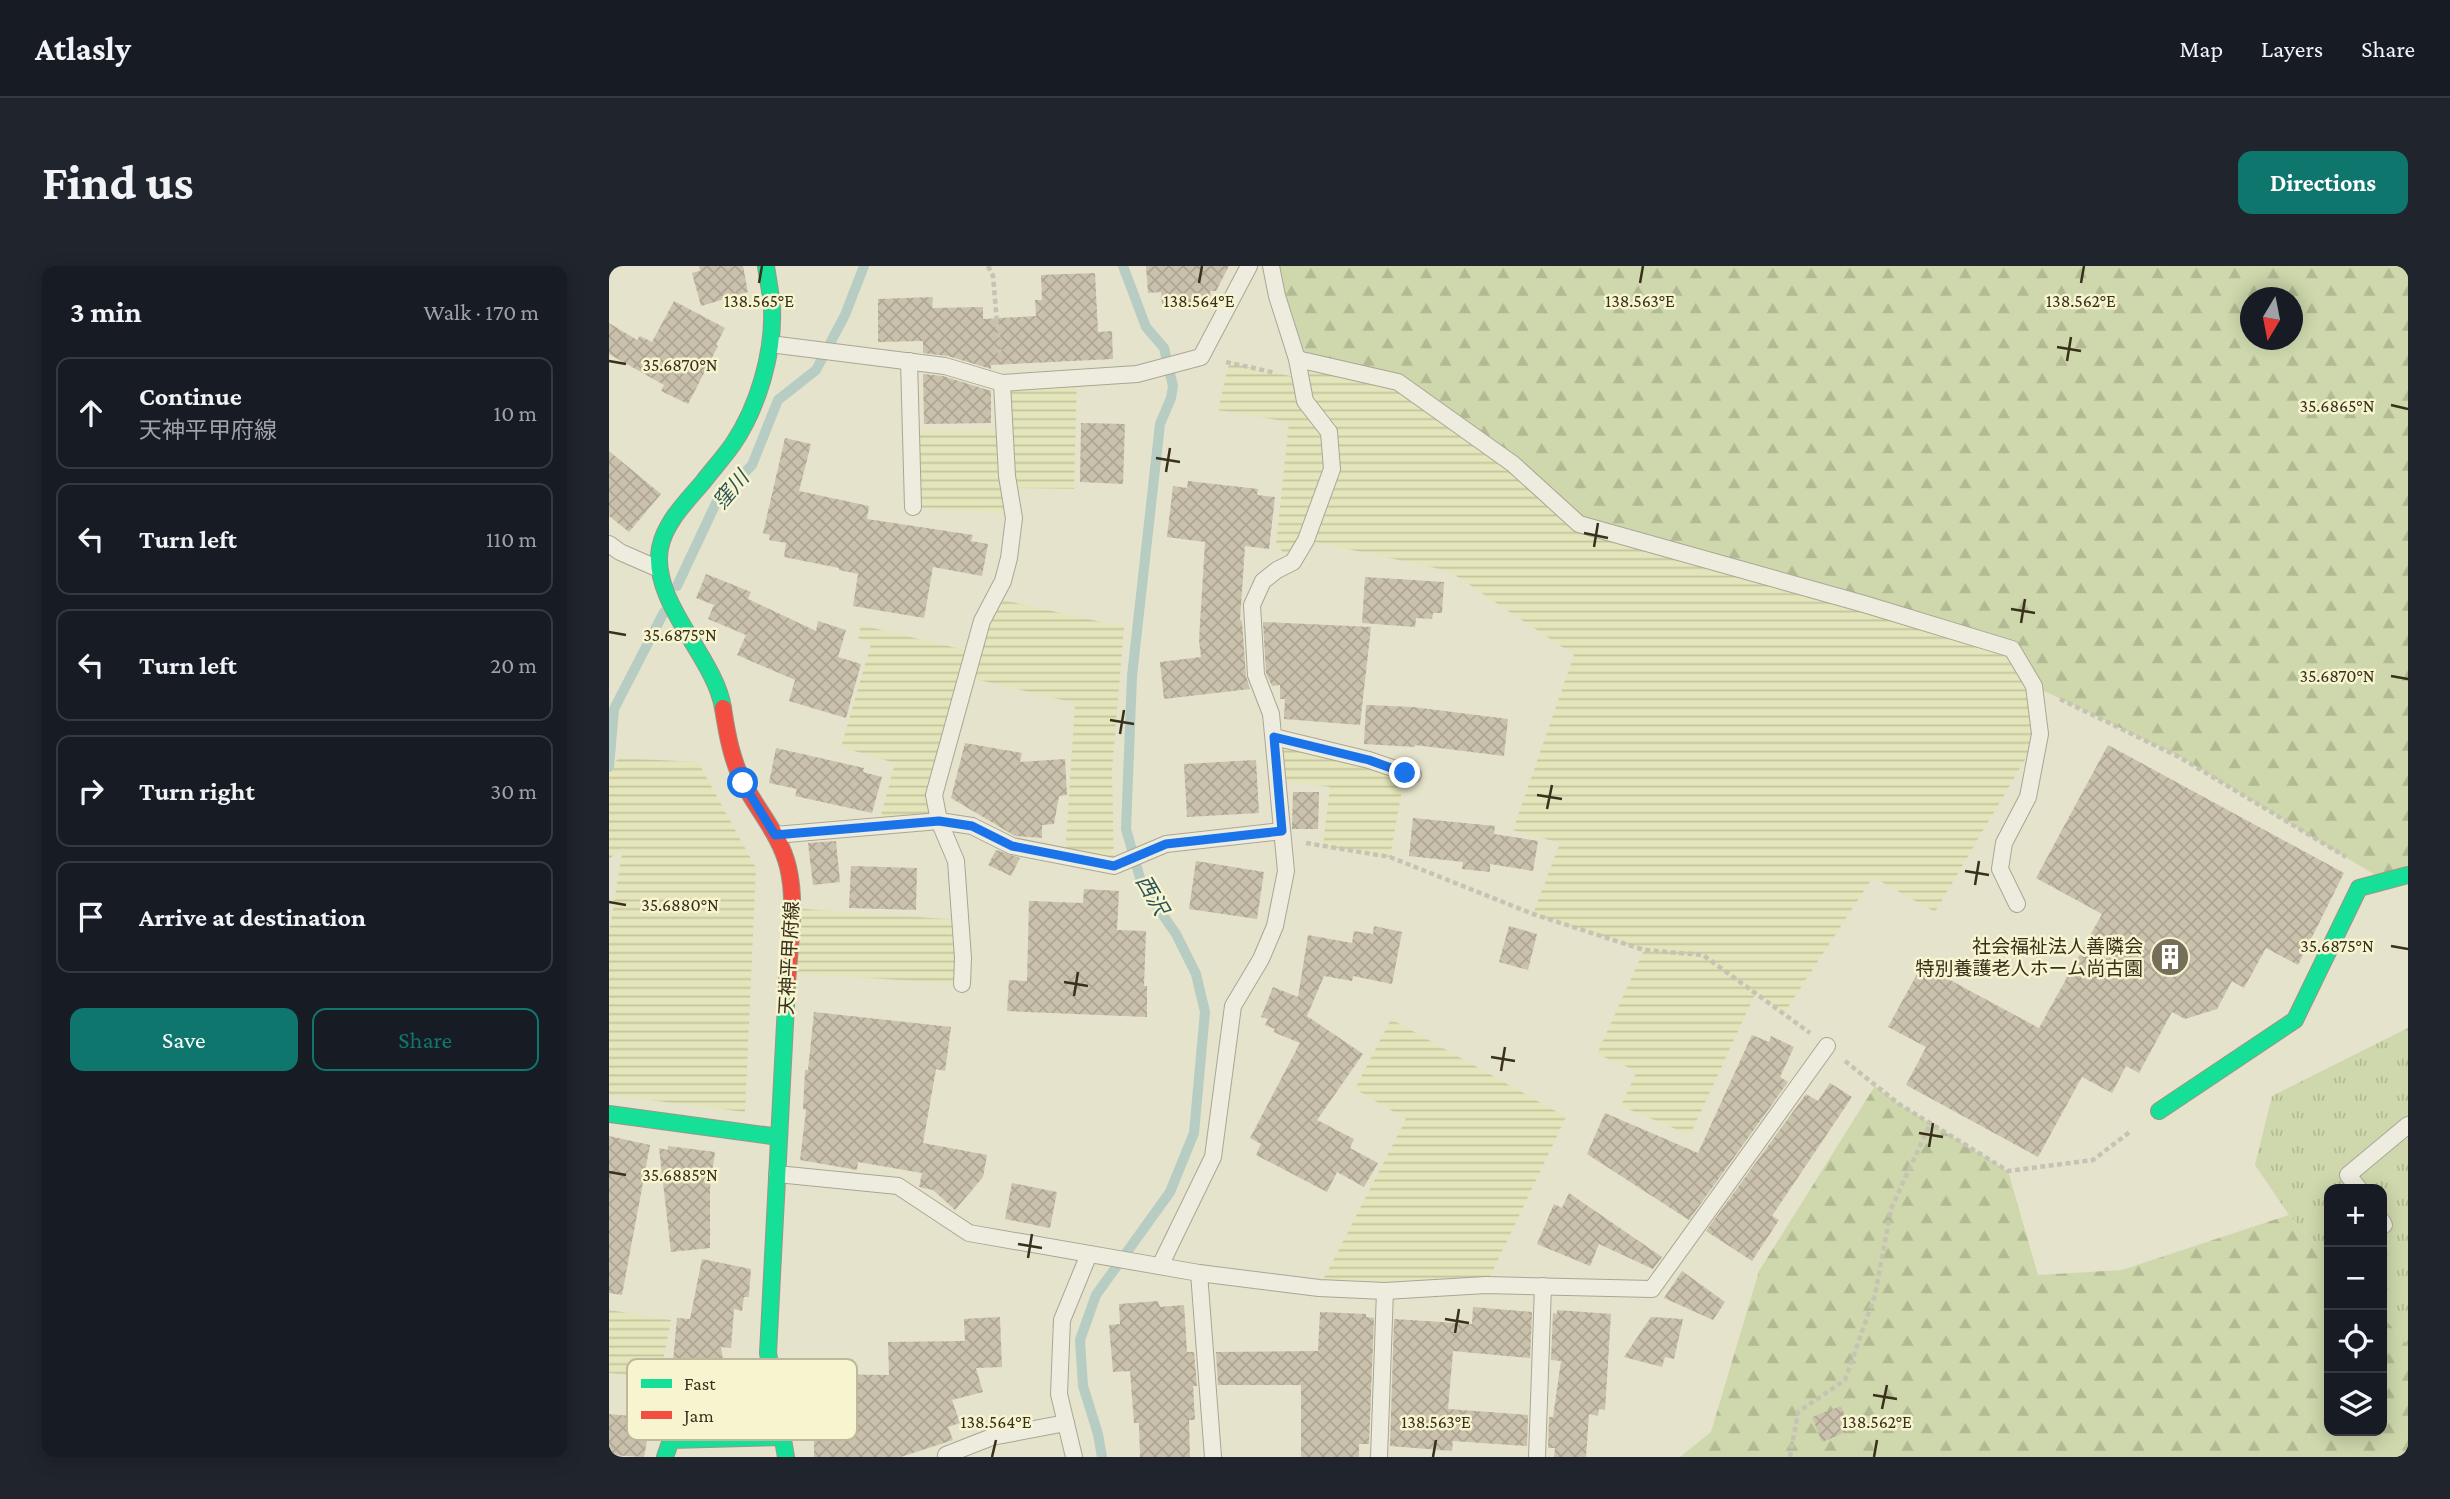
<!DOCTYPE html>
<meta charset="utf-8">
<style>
:root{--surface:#171b24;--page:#20242c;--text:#f1f3f6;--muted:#9ea1a6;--line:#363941;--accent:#0f766e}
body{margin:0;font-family:"Crimson Pro","Noto Sans JP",serif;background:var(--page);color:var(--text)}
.controls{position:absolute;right:21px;bottom:21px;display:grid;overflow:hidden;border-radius:14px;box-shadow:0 4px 18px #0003}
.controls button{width:63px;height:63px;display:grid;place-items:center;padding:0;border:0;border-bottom:2px solid var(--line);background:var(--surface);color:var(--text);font:35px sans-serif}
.compass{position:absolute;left:1631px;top:21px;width:63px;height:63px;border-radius:50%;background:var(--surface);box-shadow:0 4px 18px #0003;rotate:190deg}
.stop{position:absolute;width:21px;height:21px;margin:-16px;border:5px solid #1a73e8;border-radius:50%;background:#fff}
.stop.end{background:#1a73e8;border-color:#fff;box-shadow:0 2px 7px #0008}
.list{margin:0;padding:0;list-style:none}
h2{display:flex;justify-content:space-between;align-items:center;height:91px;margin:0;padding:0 28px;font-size:30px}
h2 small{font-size:23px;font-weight:400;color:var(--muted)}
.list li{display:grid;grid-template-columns:46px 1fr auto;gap:21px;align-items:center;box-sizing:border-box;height:112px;margin:0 14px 14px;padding:0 14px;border:2px solid var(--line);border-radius:14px}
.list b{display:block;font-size:26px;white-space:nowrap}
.list p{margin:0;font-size:23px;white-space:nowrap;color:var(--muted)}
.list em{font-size:23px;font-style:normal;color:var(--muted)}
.actions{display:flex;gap:14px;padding:21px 28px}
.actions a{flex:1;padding:16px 0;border:2px solid var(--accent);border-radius:14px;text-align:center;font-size:24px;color:var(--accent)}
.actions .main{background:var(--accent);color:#fff}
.icon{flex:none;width:38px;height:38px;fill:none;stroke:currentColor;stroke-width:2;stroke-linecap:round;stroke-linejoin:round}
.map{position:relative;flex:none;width:1799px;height:1191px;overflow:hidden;border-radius:14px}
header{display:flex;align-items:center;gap:42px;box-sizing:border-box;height:98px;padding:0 35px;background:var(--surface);border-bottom:2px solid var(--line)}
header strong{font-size:33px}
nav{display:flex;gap:38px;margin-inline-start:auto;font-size:24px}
.intro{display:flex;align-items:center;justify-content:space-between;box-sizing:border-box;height:168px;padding:0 42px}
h1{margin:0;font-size:49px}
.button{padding:18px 32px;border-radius:14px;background:var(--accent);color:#fff;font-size:24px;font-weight:700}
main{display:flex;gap:42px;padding:0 42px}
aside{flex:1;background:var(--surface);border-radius:14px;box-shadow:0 4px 18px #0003}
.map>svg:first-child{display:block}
</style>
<header>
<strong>Atlasly</strong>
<nav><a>Map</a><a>Layers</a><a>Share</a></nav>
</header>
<div class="intro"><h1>Find us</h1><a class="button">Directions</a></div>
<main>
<aside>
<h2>3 min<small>Walk · 170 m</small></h2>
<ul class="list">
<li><svg class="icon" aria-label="ahead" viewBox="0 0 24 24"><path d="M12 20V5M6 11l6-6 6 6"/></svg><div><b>Continue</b><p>天神平甲府線</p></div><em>10 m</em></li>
<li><svg class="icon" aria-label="left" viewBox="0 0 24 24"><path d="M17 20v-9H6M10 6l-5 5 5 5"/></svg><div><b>Turn left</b></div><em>110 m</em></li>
<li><svg class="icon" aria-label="left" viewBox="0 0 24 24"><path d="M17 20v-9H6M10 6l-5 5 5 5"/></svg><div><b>Turn left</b></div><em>20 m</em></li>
<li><svg class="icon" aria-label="right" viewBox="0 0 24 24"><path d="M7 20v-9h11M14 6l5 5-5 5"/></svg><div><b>Turn right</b></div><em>30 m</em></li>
<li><svg class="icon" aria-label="arrive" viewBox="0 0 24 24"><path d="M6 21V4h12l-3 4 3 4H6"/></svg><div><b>Arrive at destination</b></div></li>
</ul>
<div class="actions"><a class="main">Save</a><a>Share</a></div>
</aside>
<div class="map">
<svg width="1799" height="1191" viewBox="0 0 1799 1191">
<defs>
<pattern id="farmland-rules" width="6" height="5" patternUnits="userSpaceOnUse" patternTransform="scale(1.75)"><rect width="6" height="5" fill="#e4e5ba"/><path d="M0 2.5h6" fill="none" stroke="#c4c59f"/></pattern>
<pattern id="grass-tufts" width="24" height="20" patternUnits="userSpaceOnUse" patternTransform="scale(1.75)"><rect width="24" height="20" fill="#ced8ac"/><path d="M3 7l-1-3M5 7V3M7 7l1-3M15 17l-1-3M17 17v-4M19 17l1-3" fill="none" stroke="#b2ba93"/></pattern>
<pattern id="forest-firs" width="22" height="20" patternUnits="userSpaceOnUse" patternTransform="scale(1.75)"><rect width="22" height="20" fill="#ced8ac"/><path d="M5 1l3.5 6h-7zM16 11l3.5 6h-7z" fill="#b2ba93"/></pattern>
<pattern id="building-cross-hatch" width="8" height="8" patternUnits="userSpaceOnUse" patternTransform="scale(1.75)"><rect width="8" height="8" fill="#cac1ac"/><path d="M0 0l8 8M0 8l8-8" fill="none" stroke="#aea693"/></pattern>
</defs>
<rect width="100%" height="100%" fill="#e5e3cb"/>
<g fill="url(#farmland-rules)">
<path d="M 688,93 L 789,116 L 1403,383 L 1425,420 L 1431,468 L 1326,646 L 1264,611 L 1175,747 L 1147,726 L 1081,869 L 1012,840 L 1028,805 L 988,788 L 1035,684 L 924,648 L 951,577 L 904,564 L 965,389 L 840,305 L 697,274 L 684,296 L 667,279 L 680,156 L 609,144 L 620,97 L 691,112 Z"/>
<path d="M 468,112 L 465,223 L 401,222 L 405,248 L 304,241 L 302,164 L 395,164 L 393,117 Z"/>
<path d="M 385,332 L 515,361 L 503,505 L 505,600 L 456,591 L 466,437 L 358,411 L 325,529 L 330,555 L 269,561 L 286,497 L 232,481 L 262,378 L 249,372 L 252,359 L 364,386 Z"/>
<path d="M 665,471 L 796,507 L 781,591 L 714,580 L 721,521 L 669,514 Z"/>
<path d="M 10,492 L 89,496 L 147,602 L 136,846 L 0,829 L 0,667 L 14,582 L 0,593 L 0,502 Z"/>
<path d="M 183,642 L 351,654 L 353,718 L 179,707 Z"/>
<path d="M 782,753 L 957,851 L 877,1019 L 710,1022 L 797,853 L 746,823 Z"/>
<path d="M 0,1044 L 62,1054 L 50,1113 L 0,1107 Z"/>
</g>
<path fill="url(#grass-tufts)" d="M 1799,762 L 1799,1079 L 1773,1050 L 1773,923 L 1720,923 L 1720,993 L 1680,949 L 1646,899 L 1663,830 Z"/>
<g fill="url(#forest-firs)" fill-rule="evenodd">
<path d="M 662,0 L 1799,0 L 1799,609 L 1776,615 L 1573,492 L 1425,420 L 1403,383 L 970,258 L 789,116 L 688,93 ZM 1642,32 L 1684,32 L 1684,74 L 1642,74 Z"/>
<path d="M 1266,820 L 1290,838 L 1399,905 L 1429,1009 L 1513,1004 L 1680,949 L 1720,993 L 1720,1165 L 1773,1165 L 1773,1050 L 1799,1079 L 1799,1191 L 1071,1191 L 1102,1166 L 1150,1005 Z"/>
</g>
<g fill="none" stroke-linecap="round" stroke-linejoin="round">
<g stroke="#b7ccc3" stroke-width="10">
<path d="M 68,320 L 108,235 L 143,199 L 169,134 L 207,104 L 236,49 L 255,0"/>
<path d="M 0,501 L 5,443 L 55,346"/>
<path d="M 493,1191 L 489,1168 L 474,1120 L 471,1074 L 487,1029 L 561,926 L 585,867 L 596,746 L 587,708 L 567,668 L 533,619 L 517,563 L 523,410 L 551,158 L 562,132 L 564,120 L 555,82 L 537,61 L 514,0"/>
</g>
</g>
<g fill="url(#building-cross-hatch)">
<path d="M 90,0 L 134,0 L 139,26 L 92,40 L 83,7 L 91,5 Z"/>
<path d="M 537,0 L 620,0 L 607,25 L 601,25 L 602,35 L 553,38 L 552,26 L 539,27 Z"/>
<path d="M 486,7 L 489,66 L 503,65 L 504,93 L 382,99 L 382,103 L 339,90 L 314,87 L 314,75 L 269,76 L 269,33 L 324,31 L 323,42 L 374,41 L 374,53 L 427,50 L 426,34 L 433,34 L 432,9 Z"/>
<path d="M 65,35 L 116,62 L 107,79 L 109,80 L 79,138 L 52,125 L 55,119 L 0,88 L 0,57 L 28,74 L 31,70 L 43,76 Z"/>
<path d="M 314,108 L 334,110 L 382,125 L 382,157 L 315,158 Z"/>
<path d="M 472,157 L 516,158 L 514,218 L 471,216 Z"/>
<path d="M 176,172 L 202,178 L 190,225 L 260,240 L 258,253 L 364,269 L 362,275 L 379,278 L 373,310 L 324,301 L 315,352 L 244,340 L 249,308 L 230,304 L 230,302 L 175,291 L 177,277 L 160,274 L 161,269 L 154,267 Z"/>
<path d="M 0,185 L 52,228 L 20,266 L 0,250 Z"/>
<path d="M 579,215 L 649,223 L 648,229 L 666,231 L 660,283 L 636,280 L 631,354 L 633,355 L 637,410 L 641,423 L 555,433 L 551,396 L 592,391 L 590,374 L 596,276 L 558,271 L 564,220 L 578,222 Z"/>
<path d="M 97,308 L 142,326 L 139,333 L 207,365 L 209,355 L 237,364 L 229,391 L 252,398 L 237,452 L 180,435 L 186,414 L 128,389 L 137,369 L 99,353 L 105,339 L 87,332 Z"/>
<path d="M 756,311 L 835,316 L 833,347 L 824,347 L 823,353 L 807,352 L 806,361 L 753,357 Z"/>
<path d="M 654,356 L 762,361 L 751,459 L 675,453 L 676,433 L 671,433 L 671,419 L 663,420 L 657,407 Z"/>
<path d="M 757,439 L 804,441 L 899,453 L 895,490 L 806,479 L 806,481 L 755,478 Z"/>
<path d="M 356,477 L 413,487 L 411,496 L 456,493 L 458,529 L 450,530 L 445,558 L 433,559 L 433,572 L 406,570 L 342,532 Z"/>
<path d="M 1499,479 L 1735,607 L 1689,699 L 1657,682 L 1635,722 L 1623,715 L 1608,743 L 1576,753 L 1563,746 L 1530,807 L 1517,800 L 1503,827 L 1473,811 L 1429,891 L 1297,819 L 1317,781 L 1279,761 L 1313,699 L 1430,762 L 1493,648 L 1427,612 Z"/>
<path d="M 167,482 L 255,502 L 254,506 L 273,511 L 263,547 L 186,530 L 188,523 L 160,517 Z"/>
<path d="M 647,494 L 650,547 L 578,551 L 575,498 Z"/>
<path d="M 684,526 L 710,526 L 709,563 L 683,563 Z"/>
<path d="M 804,552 L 886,560 L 885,568 L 929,575 L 924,605 L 881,598 L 881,606 L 853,603 L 854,596 L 800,590 Z"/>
<path d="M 227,575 L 231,616 L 204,619 L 199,577 Z"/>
<path d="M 387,584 L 411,592 L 402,610 L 379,599 Z"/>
<path d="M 587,595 L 655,606 L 648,653 L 580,643 Z"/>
<path d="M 242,600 L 308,602 L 307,644 L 240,642 Z"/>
<path d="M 475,623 L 510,625 L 508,664 L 537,665 L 535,720 L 538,720 L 538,751 L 398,745 L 400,714 L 418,715 L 420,635 L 474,637 Z"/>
<path d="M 765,660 L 793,666 L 783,718 L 744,710 L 743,715 L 715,710 L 698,750 L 754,788 L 708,854 L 745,873 L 741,882 L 769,897 L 755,921 L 728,906 L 718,926 L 647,889 L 652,878 L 641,872 L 691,777 L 664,766 L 666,763 L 656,759 L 659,753 L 652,751 L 664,721 L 689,731 L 699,669 L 743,677 L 745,665 L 764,668 Z"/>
<path d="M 900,660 L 928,668 L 919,704 L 890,696 Z"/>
<path d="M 205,746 L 342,761 L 336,805 L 327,803 L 314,877 L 378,889 L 374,911 L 346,944 L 324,924 L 310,921 L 313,907 L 249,896 L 248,904 L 191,894 L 197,844 L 194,843 L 196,804 L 199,804 Z"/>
<path d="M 1143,769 L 1160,776 L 1162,770 L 1185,781 L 1171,811 L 1179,816 L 1080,954 L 978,888 L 996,847 L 1089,887 Z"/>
<path d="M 1221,817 L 1243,831 L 1163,950 L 1170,954 L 1143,995 L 1097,965 L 1197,828 L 1209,835 Z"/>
<path d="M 0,870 L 41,879 L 13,1029 L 0,1027 Z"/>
<path d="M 59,880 L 106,886 L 101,922 L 101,982 L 62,986 L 50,882 L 59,884 Z"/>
<path d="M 403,917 L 448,926 L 441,962 L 396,953 Z"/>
<path d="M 960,927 L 1053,991 L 1044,1003 L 990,978 L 981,1000 L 928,978 L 945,938 L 953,942 Z"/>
<path d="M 93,993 L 142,1003 L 140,1029 L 140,1031 L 135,1031 L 133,1045 L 125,1043 L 122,1082 L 112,1081 L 120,1136 L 105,1138 L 106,1148 L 66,1152 L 59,1106 L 63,1106 L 68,1052 L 81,1053 Z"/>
<path d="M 1073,1005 L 1116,1036 L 1104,1054 L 1055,1032 Z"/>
<path d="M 549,1035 L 551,1041 L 575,1039 L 578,1086 L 585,1086 L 588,1120 L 584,1120 L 586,1154 L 580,1154 L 581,1191 L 531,1191 L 530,1157 L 525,1157 L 521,1105 L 504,1106 L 500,1059 L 511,1058 L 510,1038 Z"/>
<path d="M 864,1041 L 923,1046 L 921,1092 L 844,1085 L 839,1143 L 919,1149 L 918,1180 L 844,1175 L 843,1185 L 781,1180 L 785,1053 L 863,1058 Z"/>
<path d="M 948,1044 L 1002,1048 L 996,1144 L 990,1143 L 989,1150 L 980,1148 L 977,1191 L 945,1191 L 946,1182 L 939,1182 L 940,1151 L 944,1151 L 952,1095 L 942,1094 L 944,1047 L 948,1048 Z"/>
<path d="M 711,1046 L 757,1048 L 757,1051 L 765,1052 L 760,1178 L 750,1178 L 750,1191 L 692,1191 L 692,1119 L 609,1119 L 607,1086 L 709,1085 Z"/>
<path d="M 391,1051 L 393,1101 L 367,1102 L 374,1126 L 343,1134 L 351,1157 L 339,1161 L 344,1174 L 292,1191 L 205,1191 L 206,1108 L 280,1109 L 279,1076 L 356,1075 L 355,1053 Z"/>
<path d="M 1042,1051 L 1074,1053 L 1065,1093 L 1056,1091 L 1053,1101 L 1015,1091 Z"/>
<path d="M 1232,1140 L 1242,1164 L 1213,1176 L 1203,1151 Z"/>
<path d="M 0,1148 L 42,1152 L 35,1191 L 0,1189 Z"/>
</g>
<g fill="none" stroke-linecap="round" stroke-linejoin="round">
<g stroke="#aaa695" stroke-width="18">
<g id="lane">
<path d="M 161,78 L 336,100 L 393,117 L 528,108 L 592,91 L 640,0"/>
<path d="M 688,93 L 789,116 L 904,198 L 970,258 L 1255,338 L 1403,383 L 1425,420 L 1431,468 L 1419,531 L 1395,577 L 1391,603 L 1408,638"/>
<path d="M 300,95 L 304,241"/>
<path d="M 0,278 L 11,286 L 50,303"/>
<path d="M 665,471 L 760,494 L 804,509"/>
<path d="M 166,569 L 330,555 L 363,560 L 403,580 L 505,600 L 557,578 L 673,565"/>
<path d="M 353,718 L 354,692 L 347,595 L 330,555 L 325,529 L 373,355 L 394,315 L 400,292 L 405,252 L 398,210 L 393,117"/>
<path d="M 168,908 L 289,920 L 360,967 L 590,1007 L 710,1022 L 776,1025 L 877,1019 L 1043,1023 L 1218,780"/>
<path d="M 1750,923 L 1739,909 L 1799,859"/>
<path d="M 1773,955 L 1775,959"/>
<path d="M 551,1000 L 604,891 L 624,740 L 652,693 L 666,660 L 677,605 L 662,448 L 647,409 L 643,339 L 654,315 L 668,304 L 684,296 L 697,274 L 723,203 L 720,166 L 696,135 L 688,93 L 668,30 L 662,0"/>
<path d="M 590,1007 L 604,1191"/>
<path d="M 337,1189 L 383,1171 L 457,1157"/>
<path d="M 465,1191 L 450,1128 L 453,1054 L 480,988"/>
<path d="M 770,1191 L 776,1025"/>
<path d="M 928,1191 L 934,1020"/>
</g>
</g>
<g stroke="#9a9584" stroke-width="18">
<g id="fast">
<path d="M 114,442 C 106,391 41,336 51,282 C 56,256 78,235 94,216 C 104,203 115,191 124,178 C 149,141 165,87 163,42 C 162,28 159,14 157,0"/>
<path d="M 1550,845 L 1686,754 L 1750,622 L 1799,609"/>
<path d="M 0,848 L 170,871"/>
<path d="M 56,1191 L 62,1174 L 175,1171"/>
<path d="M 177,1191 L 159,1087 L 178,719"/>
</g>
</g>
<g stroke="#9a9584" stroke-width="18">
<path id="jam" d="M 114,442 C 118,468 123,496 136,520 C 150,546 172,571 179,601 C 188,638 180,681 178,719"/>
</g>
<g stroke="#c6c3b4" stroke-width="4.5" stroke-dasharray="5 3.5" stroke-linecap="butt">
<path d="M 379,0 L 384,10 L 391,92"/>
<path d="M 617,96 L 667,107"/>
<path d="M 1451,433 L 1572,492 L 1737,591"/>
<path d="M 697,577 L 781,591 L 924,648 L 1035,684 L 1094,689 L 1201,767"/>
<path d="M 1236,795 L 1290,838 L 1399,905 L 1484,894 L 1522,865"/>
<path d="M 1181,1191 L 1189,1146 L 1236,1114 L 1266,1029 L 1282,943 L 1321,858"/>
</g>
<use href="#lane" stroke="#edecde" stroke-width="16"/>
<use href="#fast" stroke="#16e098" stroke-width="16"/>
<use href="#jam" stroke="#f24e42" stroke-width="16"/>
</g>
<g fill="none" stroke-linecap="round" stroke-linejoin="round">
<path stroke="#1a73e8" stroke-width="9" d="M 134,517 L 166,569 L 330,555 L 363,560 L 403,580 L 505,600 L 557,578 L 673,565 L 665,471 L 760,494 L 796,507"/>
</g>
<path fill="none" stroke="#39301c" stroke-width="2.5" d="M 150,17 L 153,0M 590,17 L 593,0M 1031,17 L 1034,0M 1472,17 L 1475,0M 1448,81 L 1472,85M 0,95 L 17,98M 1458,95 L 1462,71M 1782,139 L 1799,143M 547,192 L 571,196M 557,206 L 561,182M 975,267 L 999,272M 985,281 L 989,257M 1402,343 L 1426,347M 1412,357 L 1416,333M 0,366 L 17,369M 1782,410 L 1799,413M 501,454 L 525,458M 511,468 L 515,444M 928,529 L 953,533M 938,543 L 943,519M 1356,605 L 1380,609M 1366,619 L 1370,595M 0,636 L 17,639M 1782,680 L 1799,683M 455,716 L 479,720M 465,730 L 469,706M 882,791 L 906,795M 892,805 L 896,781M 1310,867 L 1334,871M 1320,881 L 1324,857M 0,906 L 17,909M 409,978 L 433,982M 419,992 L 423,968M 836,1053 L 860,1057M 846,1067 L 850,1043M 1264,1129 L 1288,1133M 1273,1143 L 1278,1119M 383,1191 L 387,1174M 824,1191 L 827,1174M 1265,1191 L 1268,1174"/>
<defs>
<g id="building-disc" transform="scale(2.0125)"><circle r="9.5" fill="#756f59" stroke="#f7f4d0"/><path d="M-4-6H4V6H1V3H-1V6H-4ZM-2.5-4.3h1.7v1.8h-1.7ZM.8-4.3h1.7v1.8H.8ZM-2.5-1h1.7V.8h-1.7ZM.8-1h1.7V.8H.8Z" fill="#fff"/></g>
</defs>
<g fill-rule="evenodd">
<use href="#building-disc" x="1561" y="691"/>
</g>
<g text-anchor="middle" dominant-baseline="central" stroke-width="5" stroke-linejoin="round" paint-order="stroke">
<g font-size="19" fill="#39301c" stroke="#f7f4d0" text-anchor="end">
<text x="1534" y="680">社会福祉法人善隣会<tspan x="1534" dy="22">特別養護老人ホーム尚古園</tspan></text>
</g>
<g font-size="19" fill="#39301c" stroke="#f7f4d0">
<text transform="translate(180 692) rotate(-87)">天神平甲府線</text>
</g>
<g font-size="21" font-style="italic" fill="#2b535a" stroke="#f7f4d0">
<text transform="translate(122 224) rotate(-50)">窪川</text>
<text transform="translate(543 629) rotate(60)">西沢</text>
</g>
</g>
<rect x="18" y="1093" width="230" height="81" rx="10" fill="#f7f4d0" stroke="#beb99a" stroke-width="2"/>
<rect x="32" y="1113" width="31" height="9" fill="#16e098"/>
<rect x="32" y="1145" width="31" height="8" fill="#f24e42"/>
<g font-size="19" fill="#39301c">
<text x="75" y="1124">Fast</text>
<text x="75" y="1156">Jam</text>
</g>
<g font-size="18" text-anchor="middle" fill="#39301c" stroke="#f7f4d0" stroke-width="5" stroke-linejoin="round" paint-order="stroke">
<text x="590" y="41">138.564°E</text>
<text x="1031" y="41">138.563°E</text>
<text x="1472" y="41">138.562°E</text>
<text x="150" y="41">138.565°E</text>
<text x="71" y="105">35.6870°N</text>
<text x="1728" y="146">35.6865°N</text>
<text x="71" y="375">35.6875°N</text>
<text x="1728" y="416">35.6870°N</text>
<text x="71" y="645">35.6880°N</text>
<text x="1728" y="686">35.6875°N</text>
<text x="71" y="915">35.6885°N</text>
<text x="387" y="1162">138.564°E</text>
<text x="827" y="1162">138.563°E</text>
<text x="1268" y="1162">138.562°E</text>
</g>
</svg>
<div class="controls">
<button>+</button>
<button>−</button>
<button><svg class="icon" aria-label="locate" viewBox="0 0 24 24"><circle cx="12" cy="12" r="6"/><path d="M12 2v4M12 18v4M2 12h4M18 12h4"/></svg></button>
<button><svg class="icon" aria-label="layers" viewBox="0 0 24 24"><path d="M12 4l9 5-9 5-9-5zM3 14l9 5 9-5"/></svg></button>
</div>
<svg class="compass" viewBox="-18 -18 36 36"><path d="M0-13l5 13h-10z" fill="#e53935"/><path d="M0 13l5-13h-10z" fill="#9ea1a6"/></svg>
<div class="stop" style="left:134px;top:517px"></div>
<div class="stop end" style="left:796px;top:507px"></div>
</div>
</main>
